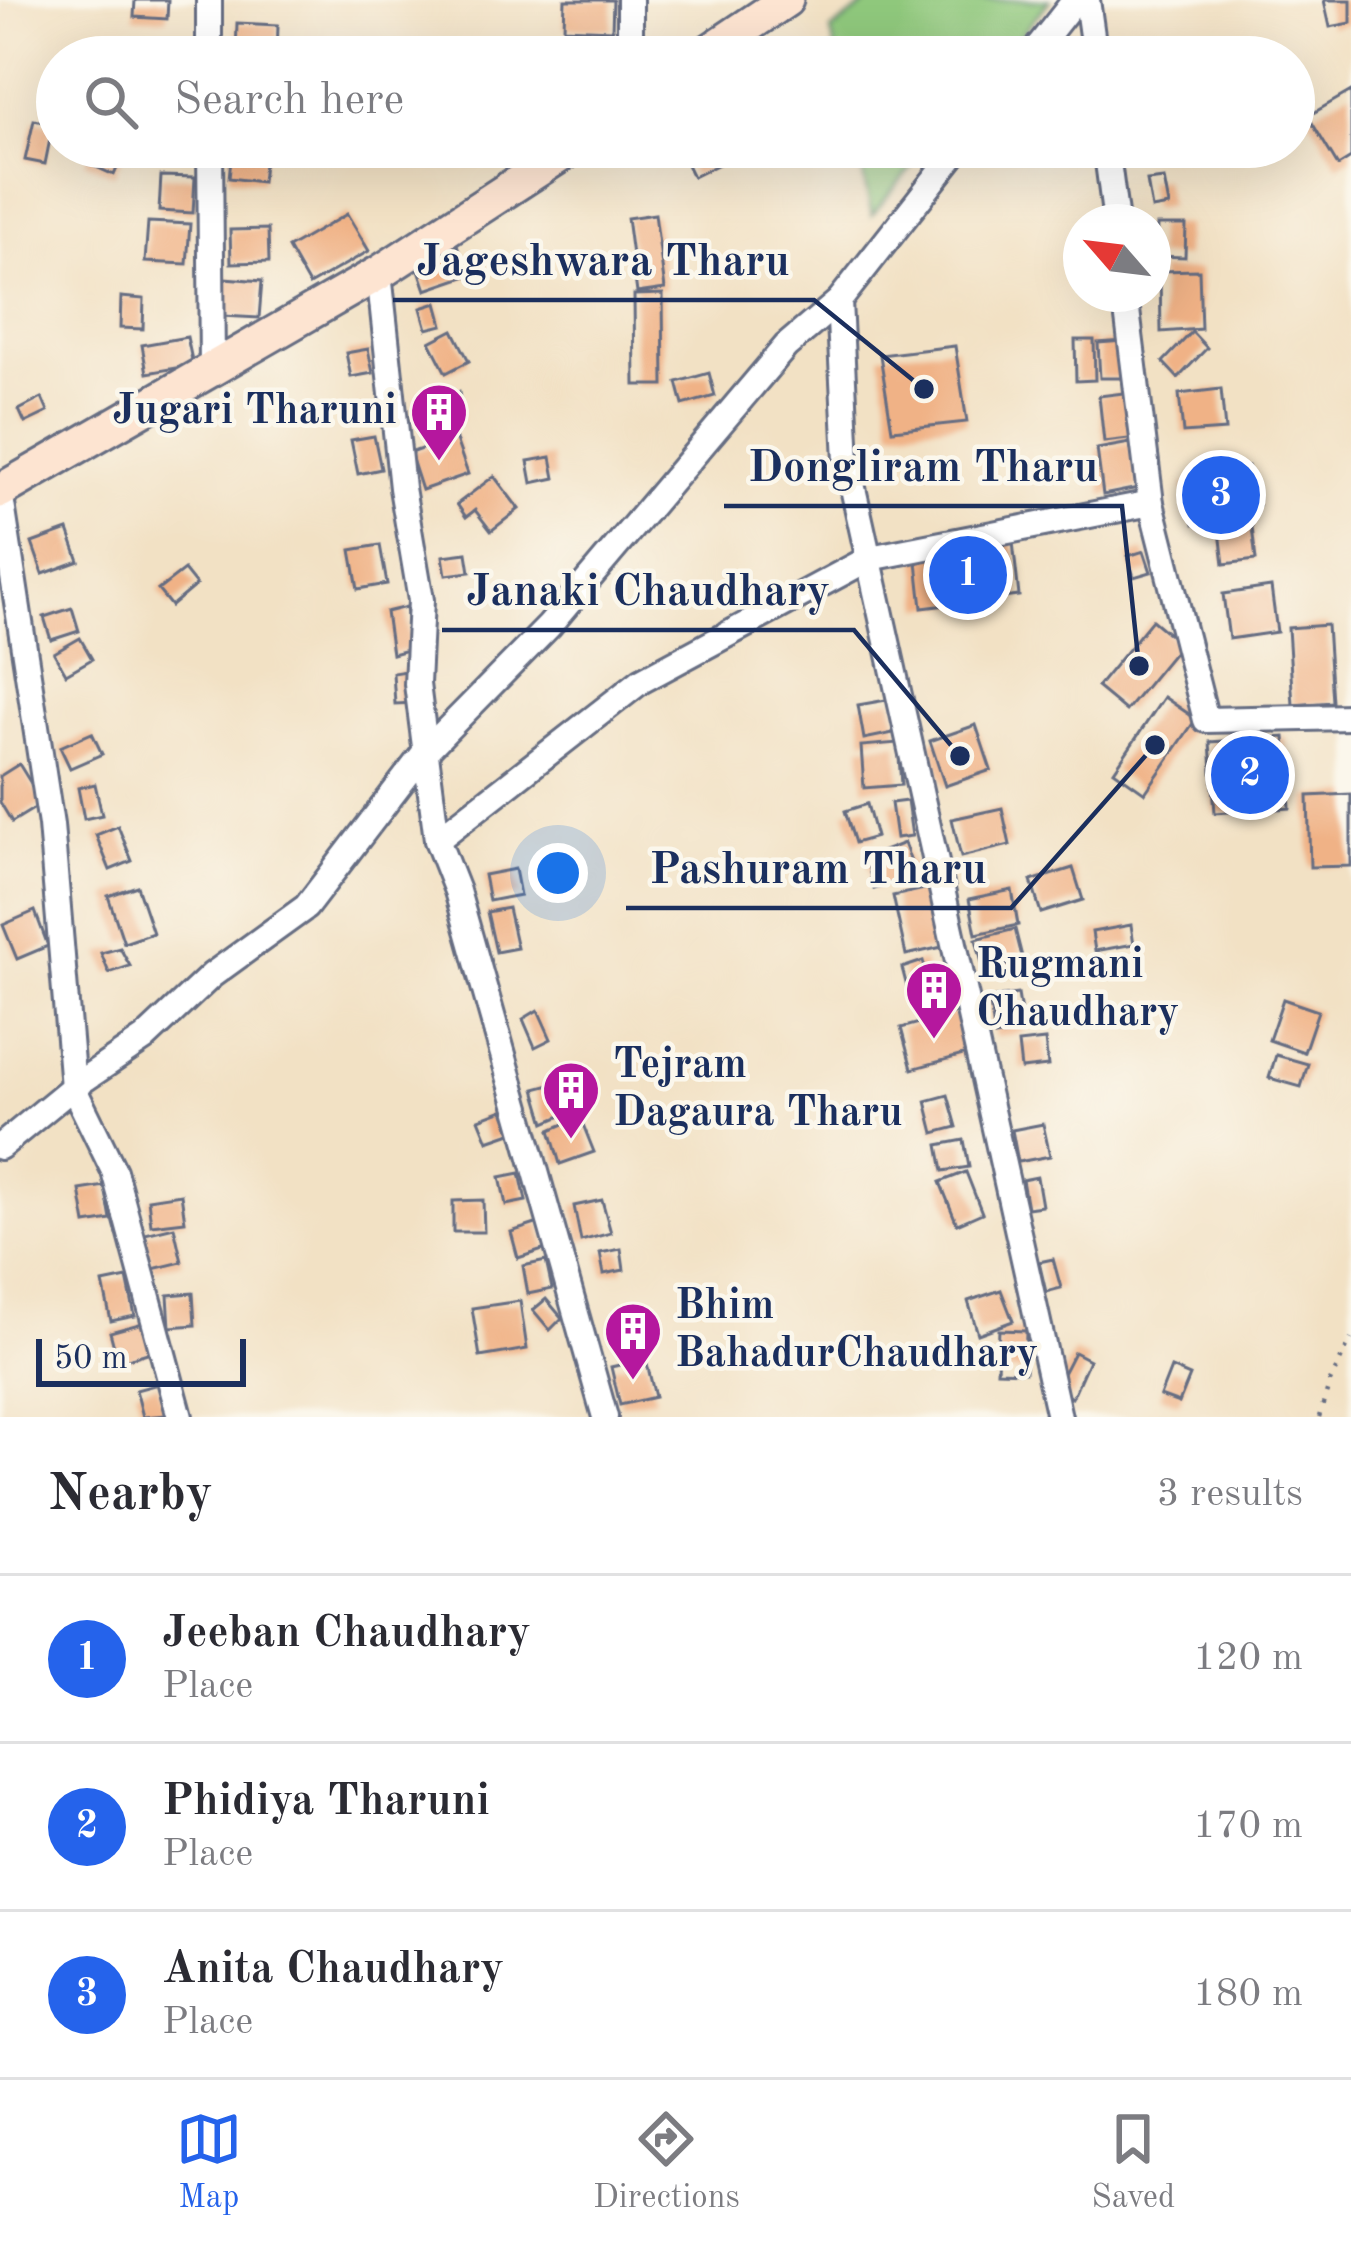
<!DOCTYPE html>
<style>
:root{--surface:#fff;--page:#f2f2f3;--text:#2b2b33;--muted:#7c7c81;--line:#e1e1e2;--accent:#2563eb}
body{margin:0;font-family:"Old Standard TT",serif;background:var(--page);color:var(--text)}
.compass{position:absolute;left:1063px;top:204px;width:108px;height:108px;border-radius:50%;background:var(--surface);box-shadow:0 12px 48px #0002;rotate:298deg}
.scale{position:absolute;left:36px;bottom:30px;width:210px;box-sizing:border-box;padding-left:12px;border:6px solid #1b2f5e;border-top:0;font-size:33px;line-height:42px;white-space:nowrap;color:#1b2f5e;-webkit-text-stroke:9px #fbf7ec;paint-order:stroke}
.you{position:absolute;left:558px;top:873px;width:42px;height:42px;margin:-30px;border:9px solid #fff;border-radius:50%;background:#1a73e8;box-shadow:0 0 0 18px #1a73e833}
.badge{display:grid;place-items:center;width:78px;height:78px;border-radius:50%;background:var(--accent);color:#fff;font-size:39px;font-weight:700}
.pin{position:absolute;translate:-50% -50%;border:6px solid #fff;box-shadow:0 3px 12px #0006}
.list{margin:0;padding:0;list-style:none}
h2{display:flex;justify-content:space-between;align-items:center;height:156px;margin:0;padding:0 48px;font-size:51px}
h2 small{font-size:39px;font-weight:400;color:var(--muted)}
.list li{display:grid;grid-template-columns:78px 1fr auto;gap:36px;align-items:center;box-sizing:border-box;height:168px;padding:0 48px;border-top:3px solid var(--line)}
.list b{display:block;font-size:45px;white-space:nowrap}
.list p{margin:0;font-size:39px;white-space:nowrap;color:var(--muted)}
.list em{font-size:39px;font-style:normal;color:var(--muted)}
.icon{flex:none;width:66px;height:66px;fill:none;stroke:currentColor;stroke-width:2;stroke-linecap:round;stroke-linejoin:round}
.map{position:relative;flex:none;width:1351px;height:1417px;overflow:hidden}
.search{position:absolute;background:var(--surface);box-shadow:0 12px 48px #0002;left:36px;right:36px;top:36px;height:132px;display:flex;align-items:center;gap:30px;box-sizing:border-box;padding:0 42px;border-radius:66px;color:var(--muted);font-size:45px}
.sheet{height:660px;background:var(--surface)}
nav{display:flex;justify-content:space-around;align-items:center;box-sizing:border-box;height:168px;border-top:3px solid var(--line);background:var(--surface);font-size:33px;color:var(--muted)}
nav a{display:grid;justify-items:center;gap:6px}
nav .on{color:var(--accent)}
.map>svg:first-child{display:block}
</style>
<div class="map">
<svg width="1351" height="1417" viewBox="0 0 1351 1417">
<rect width="100%" height="100%" fill="#fbf7ec"/>
<filter id="ink" filterUnits="userSpaceOnUse"><feTurbulence type="fractalNoise" baseFrequency=".00833" numOctaves="2"/><feDisplacementMap in="SourceGraphic" scale="24" xChannelSelector="R" yChannelSelector="G"/><feConvolveMatrix kernelMatrix="1 2 1 2 8 2 1 2 1" color-interpolation-filters="sRGB"/></filter>
<filter id="wash" filterUnits="userSpaceOnUse"><feTurbulence type="fractalNoise" baseFrequency=".004" numOctaves="4" result="noise"/><feDisplacementMap in="SourceGraphic" scale="48" xChannelSelector="R" yChannelSelector="G"/><feGaussianBlur stdDeviation="2.7" result="paint"/><feColorMatrix in="noise" values="0 0 0 0 0 0 0 0 0 0 0 0 0 0 0 0 0 1.4 0 .05"/><feComposite in="paint" operator="in"/></filter>
<g filter="url(#wash)">
<rect width="100%" height="100%" fill="#f2e1c4"/>
<g fill="#8fc87b" stroke="#557c6c" stroke-width="3">
<path d="M 872,0 L 1050,0 L 1003,57 L 837,57 L 831,31 Z"/>
<path d="M 857,147 L 928,147 L 872,215 Z"/>
</g>
<g id="blocks">
<g fill="#f0b286">
<path d="M 135,0 L 168,0 L 167,19 L 134,17 Z"/>
<path d="M 565,0 L 613,0 L 612,30 L 564,28 Z"/>
<path d="M 1324,0 L 1351,0 L 1351,23 L 1330,27 Z"/>
<path d="M 237,23 L 278,25 L 277,57 L 236,56 Z"/>
<path d="M 329,41 L 360,52 L 358,57 L 324,57 Z"/>
<path d="M 1351,91 L 1351,158 L 1338,166 L 1308,116 Z"/>
<path d="M 34,120 L 53,124 L 45,164 L 25,160 Z"/>
<path d="M 92,147 L 125,150 L 114,175 L 85,162 Z"/>
<path d="M 690,147 L 740,147 L 743,152 L 693,177 L 681,152 Z"/>
<path d="M 232,150 L 265,153 L 262,182 L 229,178 Z"/>
<path d="M 161,176 L 195,177 L 193,213 L 159,211 Z"/>
<path d="M 1164,179 L 1169,206 L 1152,209 L 1147,181 Z"/>
<path d="M 347,214 L 369,251 L 309,285 L 288,248 Z"/>
<path d="M 655,214 L 665,289 L 637,293 L 627,218 Z"/>
<path d="M 148,222 L 190,224 L 187,264 L 145,262 Z"/>
<path d="M 1157,225 L 1186,225 L 1185,257 L 1156,256 Z"/>
<path d="M 268,229 L 269,262 L 231,263 L 230,230 Z"/>
<path d="M 457,244 L 467,276 L 426,290 L 415,258 Z"/>
<path d="M 1199,270 L 1201,329 L 1161,332 L 1160,271 Z"/>
<path d="M 224,278 L 262,281 L 259,318 L 222,316 Z"/>
<path d="M 663,294 L 664,385 L 635,385 L 634,295 Z"/>
<path d="M 121,297 L 144,299 L 143,329 L 120,328 Z"/>
<path d="M 437,303 L 443,325 L 427,329 L 421,308 Z"/>
<path d="M 453,330 L 469,361 L 446,373 L 430,342 Z"/>
<path d="M 1192,332 L 1207,348 L 1178,378 L 1163,362 Z"/>
<path d="M 187,337 L 193,365 L 147,373 L 142,345 Z"/>
<path d="M 1075,340 L 1094,340 L 1095,380 L 1076,381 Z"/>
<path d="M 1124,341 L 1128,378 L 1100,378 L 1098,343 Z"/>
<path d="M 955,346 L 967,422 L 892,430 L 880,355 Z"/>
<path d="M 368,349 L 373,373 L 351,377 L 346,353 Z"/>
<path d="M 709,373 L 715,396 L 683,405 L 677,382 Z"/>
<path d="M 1221,389 L 1225,430 L 1183,433 L 1179,394 Z"/>
<path d="M 459,392 L 463,419 L 435,424 L 431,398 Z"/>
<path d="M 1132,392 L 1137,438 L 1104,442 L 1099,396 Z"/>
<path d="M 42,398 L 48,412 L 25,423 L 19,410 Z"/>
<path d="M 374,436 L 381,469 L 358,474 L 351,440 Z"/>
<path d="M 455,437 L 468,474 L 422,490 L 410,453 Z"/>
<path d="M 1130,443 L 1138,488 L 1103,495 L 1097,449 Z"/>
<path d="M 551,457 L 555,478 L 532,483 L 528,461 Z"/>
<path d="M 1248,466 L 1259,505 L 1194,524 L 1183,485 Z"/>
<path d="M 494,476 L 519,509 L 491,531 L 475,510 L 466,517 L 457,504 Z"/>
<path d="M 1251,519 L 1256,560 L 1224,564 L 1219,523 Z"/>
<path d="M 68,530 L 79,561 L 43,574 L 32,543 Z"/>
<path d="M 1013,542 L 1019,596 L 922,608 L 916,553 Z"/>
<path d="M 380,545 L 387,584 L 358,589 L 351,550 Z"/>
<path d="M 1144,551 L 1151,572 L 1134,577 L 1128,556 Z"/>
<path d="M 467,553 L 470,572 L 446,575 L 443,556 Z"/>
<path d="M 184,570 L 196,585 L 171,606 L 158,590 Z"/>
<path d="M 1271,587 L 1277,632 L 1229,639 L 1223,594 Z"/>
<path d="M 406,607 L 411,649 L 392,654 L 386,612 Z"/>
<path d="M 72,608 L 79,631 L 51,640 L 44,617 Z"/>
<path d="M 1152,620 L 1181,644 L 1126,711 L 1097,687 Z"/>
<path d="M 1327,625 L 1332,702 L 1293,705 L 1288,628 Z"/>
<path d="M 80,638 L 92,659 L 66,674 L 54,653 Z"/>
<path d="M 413,670 L 415,703 L 395,704 L 393,673 Z"/>
<path d="M 1164,697 L 1196,719 L 1145,793 L 1114,771 Z"/>
<path d="M 892,699 L 898,732 L 864,739 L 858,705 Z"/>
<path d="M 976,725 L 991,770 L 945,786 L 930,741 Z"/>
<path d="M 92,733 L 102,754 L 70,768 L 60,747 Z"/>
<path d="M 1285,737 L 1290,808 L 1215,813 L 1210,742 Z"/>
<path d="M 898,743 L 901,785 L 864,788 L 861,746 Z"/>
<path d="M 19,764 L 43,803 L 12,822 L 0,802 L 0,776 Z"/>
<path d="M 95,784 L 102,815 L 84,819 L 78,788 Z"/>
<path d="M 1351,794 L 1351,866 L 1310,867 L 1308,796 Z"/>
<path d="M 907,801 L 912,836 L 896,838 L 891,803 Z"/>
<path d="M 867,804 L 876,837 L 855,843 L 845,811 Z"/>
<path d="M 1002,808 L 1010,845 L 961,857 L 952,819 Z"/>
<path d="M 118,826 L 132,861 L 110,870 L 96,835 Z"/>
<path d="M 904,843 L 916,876 L 874,889 L 866,858 Z"/>
<path d="M 1073,868 L 1083,900 L 1041,913 L 1031,881 Z"/>
<path d="M 515,869 L 520,895 L 489,901 L 484,875 Z"/>
<path d="M 137,886 L 153,933 L 124,943 L 108,896 Z"/>
<path d="M 929,888 L 942,947 L 906,955 L 893,896 Z"/>
<path d="M 1012,890 L 1018,925 L 976,934 L 969,899 Z"/>
<path d="M 508,908 L 517,948 L 496,952 L 487,912 Z"/>
<path d="M 35,911 L 48,946 L 17,959 L 3,925 Z"/>
<path d="M 1131,925 L 1134,944 L 1095,951 L 1092,932 Z"/>
<path d="M 1015,929 L 1023,961 L 984,971 L 976,939 Z"/>
<path d="M 120,948 L 130,966 L 109,973 L 101,953 Z"/>
<path d="M 923,961 L 932,991 L 910,998 L 902,968 Z"/>
<path d="M 1018,994 L 1024,1032 L 995,1037 L 989,998 Z"/>
<path d="M 1283,999 L 1318,1011 L 1304,1052 L 1269,1040 Z"/>
<path d="M 538,1010 L 551,1039 L 535,1047 L 523,1019 Z"/>
<path d="M 956,1013 L 967,1054 L 912,1069 L 901,1028 Z"/>
<path d="M 1045,1040 L 1048,1066 L 1021,1069 L 1018,1043 Z"/>
<path d="M 1276,1055 L 1308,1064 L 1301,1087 L 1269,1078 Z"/>
<path d="M 569,1080 L 575,1110 L 545,1123 L 535,1089 Z"/>
<path d="M 948,1095 L 957,1127 L 934,1133 L 926,1101 Z"/>
<path d="M 503,1110 L 511,1133 L 488,1141 L 479,1119 Z"/>
<path d="M 580,1117 L 594,1152 L 560,1164 L 550,1130 Z"/>
<path d="M 1043,1124 L 1050,1156 L 1018,1162 L 1012,1130 Z"/>
<path d="M 964,1140 L 969,1167 L 943,1171 L 938,1145 Z"/>
<path d="M 966,1172 L 982,1213 L 957,1224 L 940,1182 Z"/>
<path d="M 520,1173 L 526,1201 L 506,1205 L 500,1177 Z"/>
<path d="M 1037,1177 L 1042,1206 L 1027,1208 L 1022,1180 Z"/>
<path d="M 105,1186 L 111,1220 L 86,1224 L 80,1190 Z"/>
<path d="M 181,1194 L 185,1221 L 151,1225 L 148,1199 Z"/>
<path d="M 483,1200 L 484,1232 L 453,1232 L 453,1201 Z"/>
<path d="M 602,1200 L 611,1233 L 581,1241 L 574,1206 Z"/>
<path d="M 539,1223 L 546,1249 L 518,1258 L 511,1232 Z"/>
<path d="M 174,1227 L 182,1262 L 153,1269 L 145,1234 Z"/>
<path d="M 621,1249 L 624,1270 L 604,1274 L 600,1253 Z"/>
<path d="M 1053,1259 L 1061,1288 L 1046,1292 L 1039,1262 Z"/>
<path d="M 546,1261 L 552,1289 L 528,1294 L 523,1266 Z"/>
<path d="M 127,1278 L 135,1316 L 111,1321 L 103,1283 Z"/>
<path d="M 1001,1290 L 1013,1321 L 978,1334 L 968,1301 Z"/>
<path d="M 193,1293 L 195,1325 L 170,1327 L 168,1295 Z"/>
<path d="M 546,1299 L 562,1318 L 550,1330 L 533,1310 Z"/>
<path d="M 520,1301 L 527,1349 L 480,1357 L 472,1308 Z"/>
<path d="M 146,1322 L 154,1351 L 118,1362 L 110,1332 Z"/>
<path d="M 999,1330 L 1026,1331 L 1025,1372 L 997,1371 Z"/>
<path d="M 1074,1352 L 1089,1360 L 1072,1398 L 1055,1389 Z"/>
<path d="M 646,1359 L 655,1397 L 620,1405 L 611,1367 Z"/>
<path d="M 1171,1368 L 1190,1376 L 1179,1403 L 1160,1396 Z"/>
<path d="M 158,1384 L 166,1415 L 143,1417 L 136,1390 Z"/>
</g>
</g>
</g>
<g filter="url(#ink)">
<use href="#blocks" fill-opacity="0" stroke="#666d82" stroke-width="3"/>
<g fill="none" stroke-linecap="round" stroke-linejoin="round">
<g stroke="#666d82" stroke-width="30">
<g id="street">
<path d="M 209,0 L 209,57"/>
<path d="M 630,0 L 630,57"/>
<path d="M 1087,0 L 1095,57"/>
<path d="M 1030,57 L 1075,0"/>
<path d="M 210,147 L 212,366"/>
<path d="M 1106,147 L 1116,222"/>
<path d="M 379,273 L 402,488 L 421,600 L 417,684 L 437,840 L 641,681 L 870,558 L 1151,503"/>
<path d="M 1125,294 L 1151,503 L 1206,720 L 1351,717"/>
<path d="M 839,301 L 847,461 L 1059,1417"/>
<path d="M 0,491 L 51,825 L 73,1087 L 114,1171 L 180,1417"/>
<path d="M 437,840 L 457,891 L 605,1417"/>
<path d="M 0,1147 L 73,1087 L 144,1039 L 212,975 L 306,907 L 424,753 L 549,626 L 786,346 L 839,301 L 960,147"/>
</g>
</g>
<g stroke="#666d82" stroke-width="39">
<g id="secondary">
<path d="M 701,57 L 786,0"/>
<path d="M 0,491 L 379,273 L 573,147"/>
</g>
</g>
<path stroke="#666d82" stroke-width="4.5" stroke-dasharray="3 9" stroke-linecap="butt" d="M 1319,1417 L 1330,1382 L 1351,1339"/>
<use href="#street" stroke="#fff" stroke-width="24"/>
<use href="#secondary" stroke="#fde4d1" stroke-width="33"/>
</g>
</g>
<defs>
<g id="building-pin" transform="scale(3)"><path d="M0 17L-7.5 6A9.5 9.5 0 1 1 7.5 6Z" fill="#b5179e" stroke="#fbf7ec"/><path d="M-4-6H4V6H1V3H-1V6H-4ZM-2.5-4.3h1.7v1.8h-1.7ZM.8-4.3h1.7v1.8H.8ZM-2.5-1h1.7V.8h-1.7ZM.8-1h1.7V.8H.8Z" fill="#fff"/></g>
</defs>
<g fill-rule="evenodd">
<use href="#building-pin" x="439" y="412"/>
<use href="#building-pin" x="934" y="990"/>
<use href="#building-pin" x="571" y="1090"/>
<use href="#building-pin" x="633" y="1331"/>
</g>
<g text-anchor="middle" dominant-baseline="central" stroke-width="9" stroke-linejoin="round" paint-order="stroke">
<g font-size="42" font-weight="bold" fill="#1b2f5e" stroke="#fbf7ec" text-anchor="start">
<text x="397" y="412" text-anchor="end">Jugari Tharuni</text>
<text x="976" y="966">Rugmani<tspan x="976" dy="48">Chaudhary</tspan></text>
<text x="613" y="1066">Tejram<tspan x="613" dy="48">Dagaura Tharu</tspan></text>
<text x="675" y="1307">Bhim<tspan x="675" dy="48">BahadurChaudhary</tspan></text>
</g>
</g>
<path fill="none" stroke="#1b2f5e" stroke-width="4.5" d="M924 389L814 300H393M1139 666L1122 506H724M960 756L854 630H442M1155 745L1011 908H626"/>
<g fill="#1b2f5e" stroke="#fbf7ec" stroke-width="4.5">
<circle cx="924" cy="389" r="12"/>
<circle cx="1139" cy="666" r="12"/>
<circle cx="960" cy="756" r="12"/>
<circle cx="1155" cy="745" r="12"/>
</g>
<g font-size="45" text-anchor="middle" font-weight="bold" fill="#1b2f5e" stroke="#fbf7ec" stroke-width="9" stroke-linejoin="round" paint-order="stroke">
<text x="603" y="275">Jageshwara Tharu</text>
<text x="923" y="481">Dongliram Tharu</text>
<text x="648" y="605">Janaki Chaudhary</text>
<text x="818" y="883">Pashuram Tharu</text>
</g>
</svg>
<svg class="compass" viewBox="-18 -18 36 36"><path d="M0-13l5 13h-10z" fill="#e53935"/><path d="M0 13l5-13h-10z" fill="#7c7c81"/></svg>
<div class="scale">50 m</div>
<div class="you"></div>
<div class="pin badge" style="left:968px;top:575px">1</div>
<div class="pin badge" style="left:1250px;top:775px">2</div>
<div class="pin badge" style="left:1221px;top:495px">3</div>
<div class="search"><svg class="icon" aria-label="search" viewBox="0 0 24 24"><circle cx="10" cy="10" r="6"/><path d="M15 15l6 6"/></svg>Search here</div>
</div>
<section class="sheet">
<h2>Nearby<small>3 results</small></h2>
<ul class="list">
<li><span class="badge">1</span><div><b>Jeeban Chaudhary</b><p>Place</p></div><em>120 m</em></li>
<li><span class="badge">2</span><div><b>Phidiya Tharuni</b><p>Place</p></div><em>170 m</em></li>
<li><span class="badge">3</span><div><b>Anita Chaudhary</b><p>Place</p></div><em>180 m</em></li>
</ul>
</section>
<nav>
<a class="on"><svg class="icon" aria-label="map" viewBox="0 0 24 24"><path d="M3 6l6-2 6 2 6-2v14l-6 2-6-2-6 2zM9 4v14M15 6v14"/></svg>Map</a>
<a><svg class="icon" aria-label="directions" viewBox="0 0 24 24"><path d="M12 3l9 9-9 9-9-9zM9 14v-3h6M13 9l2 2-2 2"/></svg>Directions</a>
<a><svg class="icon" aria-label="saved" viewBox="0 0 24 24"><path d="M7 4h10v16l-5-4-5 4z"/></svg>Saved</a>
</nav>
